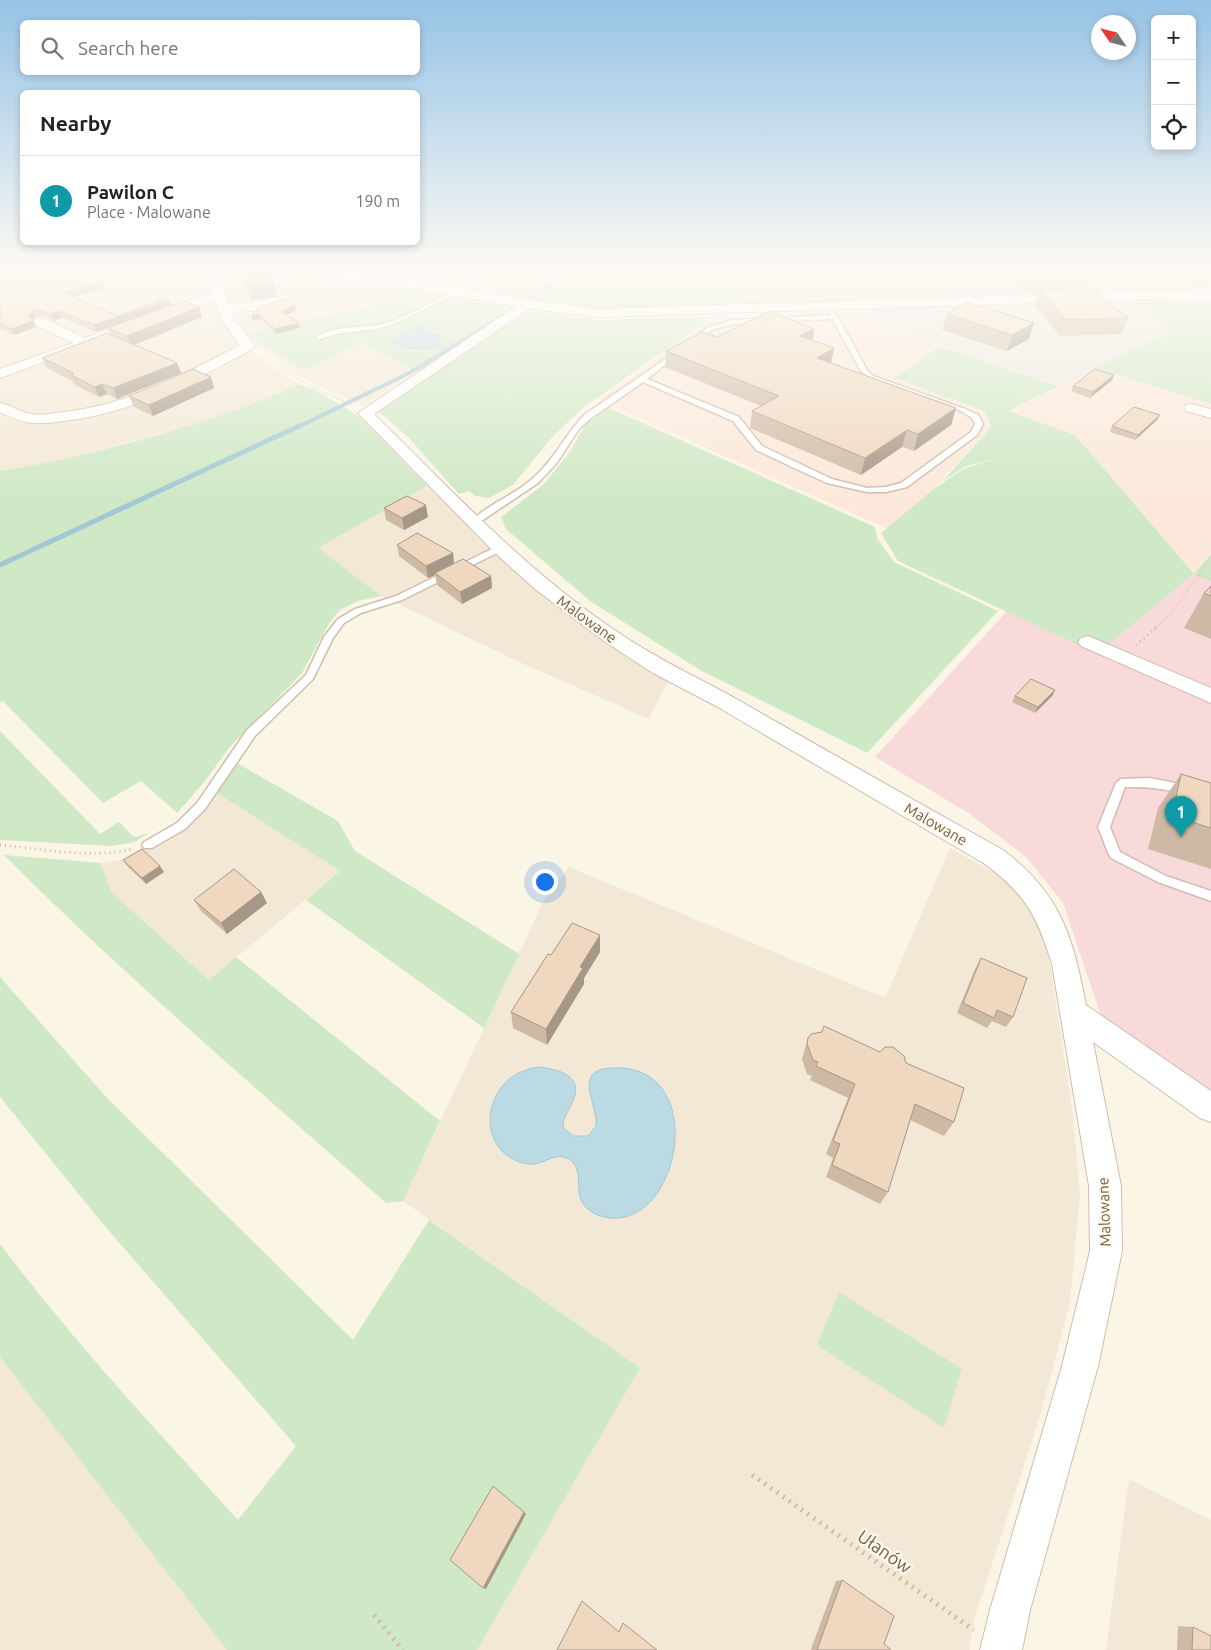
<!DOCTYPE html>
<meta charset="utf-8">
<style>
:root{--surface:#fff;--page:#f6f6f6;--text:#222;--muted:#767676;--line:#e0e0e0;--accent:#0b8043}
body{margin:0;font-family:Ubuntu,sans-serif;background:var(--page);color:var(--text)}
.controls{position:absolute;right:15px;top:15px;display:grid;overflow:hidden;border-radius:8px;box-shadow:0 2px 8px #0003}
.controls button{width:45px;height:45px;display:grid;place-items:center;padding:0;border:0;border-bottom:1px solid var(--line);background:var(--surface);color:var(--text);font:25px sans-serif}
.compass{position:absolute;left:1091px;top:15px;width:45px;height:45px;border-radius:50%;background:var(--surface);box-shadow:0 2px 8px #0003;rotate:305deg}
.you{position:absolute;left:544px;top:881px;width:18px;height:18px;margin:-12px;border:4px solid #fff;border-radius:50%;background:#1a73e8;box-shadow:0 0 0 8px #1a73e833}
.badge{display:grid;place-items:center;width:32px;height:32px;border-radius:50%;background:var(--accent);color:#fff;font-size:16px;font-weight:700}
.pin{position:absolute;translate:-50% -41px;filter:drop-shadow(0 1px 2px #0008)}
.pin::after{content:'';position:absolute;top:26px;width:18px;height:15px;background:inherit;clip-path:polygon(0 0,100% 0,50% 100%)}
.list{margin:0;padding:0;list-style:none}
h2{display:flex;justify-content:space-between;align-items:center;height:65px;margin:0;padding:0 20px;font-size:21px}
h2 small{font-size:16px;font-weight:400;color:var(--muted)}
.list li{display:grid;grid-template-columns:32px 1fr auto;gap:15px;align-items:center;box-sizing:border-box;height:90px;padding:0 20px;border-top:1px solid var(--line)}
.list b{display:block;font-size:19px;white-space:nowrap}
.list p{margin:0;font-size:16px;white-space:nowrap;color:var(--muted)}
.list em{font-size:16px;font-style:normal;color:var(--muted)}
.icon{flex:none;width:28px;height:28px;fill:none;stroke:currentColor;stroke-width:2;stroke-linecap:round;stroke-linejoin:round}
.map{position:relative;flex:none;width:1211px;height:1650px;overflow:hidden}
.search{position:absolute;background:var(--surface);box-shadow:0 2px 8px #0003;left:20px;top:20px;width:400px;height:55px;display:flex;align-items:center;gap:12px;box-sizing:border-box;padding:0 18px;border-radius:8px;color:var(--muted);font-size:19px}
.panel{position:absolute;background:var(--surface);box-shadow:0 2px 8px #0003;left:20px;top:90px;width:400px;height:155px;border-radius:8px}
.map>svg:first-child{display:block}
</style>
<div class="map">
<svg width="1211" height="1650" viewBox="0 0 1211 1650">
<rect width="100%" height="100%" fill="#fbf5e6"/>
<g fill="#f3e8d5">
<path d="M 0,271 L 193,271 L 201,274 L 220,271 L 255,271 L 373,281 L 515,306 L 363,406 L 301,377 L 252,344 L 159,388 L 92,411 L 40,415 L 26,413 L 0,402 Z"/>
<path d="M 942,271 L 1211,271 L 1211,294 L 746,305 L 733,303 L 743,297 L 929,277 L 928,273 Z"/>
<path d="M 249,350 L 298,384 L 269,397 L 223,415 L 176,429 L 53,463 L 0,471 L 0,407 L 41,421 L 94,414 Z"/>
<path d="M 427,486 L 465,523 L 478,539 L 563,611 L 630,659 L 668,682 L 649,719 L 526,665 L 381,596 L 317,548 Z"/>
<path d="M 217,793 L 340,871 L 209,980 L 111,892 L 101,863 L 126,859 L 175,835 L 201,814 Z"/>
<path d="M 950,848 L 999,875 L 1027,903 L 1047,945 L 1072,1107 L 1080,1195 L 1070,1302 L 1041,1413 L 975,1617 L 969,1650 L 477,1650 L 640,1368 L 403,1201 L 543,902 L 569,867 L 885,998 Z"/>
<path d="M 0,1357 L 227,1650 L 0,1650 Z"/>
<path d="M 1129,1479 L 1211,1520 L 1211,1650 L 1106,1650 Z"/>
</g>
<g fill="#fbe8da">
<path d="M 845,314 L 847,319 L 875,319 L 943,342 L 893,378 L 981,410 L 988,417 L 990,425 L 989,428 L 895,532 L 598,400 L 707,322 L 716,319 Z"/>
<path d="M 1095,368 L 1211,404 L 1211,552 L 1194,574 L 1075,435 L 1010,411 Z"/>
</g>
<g fill="#ece7e0">
<path d="M 377,271 L 540,271 L 513,295 Z"/>
<path d="M 1136,301 L 1174,331 L 1061,386 L 868,321 L 852,321 L 846,310 L 1003,305 L 1091,305 Z"/>
</g>
<path fill="#f9dada" d="M 1211,554 L 1211,1092 L 1101,1016 L 1063,903 L 1027,858 L 970,814 L 875,757 L 1007,611 L 1097,654 L 1194,574 Z"/>
<g fill="#cfe8c5">
<path d="M 540,271 L 942,271 L 929,273 L 930,277 L 743,297 L 733,303 L 692,305 L 692,308 L 601,309 L 512,297 Z"/>
<path d="M 403,290 L 517,309 L 423,371 L 415,370 L 361,343 L 305,370 L 245,334 L 372,306 Z"/>
<path d="M 1136,301 L 1211,303 L 1211,404 L 1095,368 L 1173,331 Z"/>
<path d="M 526,311 L 599,320 L 713,317 L 584,407 L 553,436 L 513,485 L 489,498 L 475,496 L 469,491 L 459,494 L 409,438 L 378,411 L 389,404 L 400,392 Z"/>
<path d="M 939,346 L 1059,386 L 1008,411 L 1075,435 L 1194,574 L 1211,554 L 1211,581 L 1194,574 L 1097,654 L 898,561 L 881,533 L 935,488 L 963,469 L 1002,457 L 964,467 L 943,481 L 990,428 C 991,420 987,416 982,410 L 894,378 Z"/>
<path d="M 298,384 L 315,390 L 359,416 L 427,486 L 318,548 L 381,596 L 358,601 L 340,610 L 330,622 L 302,673 L 229,748 L 205,781 L 177,813 L 141,781 L 103,803 L 3,701 L 0,702 L 0,471 C 54,463 105,450 157,435 C 205,421 252,406 298,384 Z"/>
<path d="M 609,408 L 875,527 L 877,538 L 894,562 L 998,611 L 867,753 L 700,670 L 590,601 L 506,529 L 501,517 L 543,485 L 569,453 L 585,425 Z"/>
<path d="M 0,731 L 100,834 L 119,822 L 134,837 L 149,833 L 135,842 L 112,846 L 0,840 Z"/>
<path d="M 237,763 L 338,821 L 355,851 L 519,954 L 484,1028 L 306,900 L 340,871 L 217,793 Z"/>
<path d="M 4,855 L 101,863 L 111,892 L 209,980 L 236,957 L 440,1121 L 403,1201 L 386,1203 C 257,1089 126,977 4,855 Z"/>
<path d="M 0,977 L 108,1099 L 353,1340 L 429,1220 L 640,1368 L 477,1650 L 227,1650 L 0,1357 L 0,1244 C 73,1341 156,1430 238,1520 L 296,1446 L 103,1224 L 0,1097 Z"/>
<path d="M 839,1292 L 962,1369 L 944,1428 L 817,1345 Z"/>
</g>
<g fill="#bbdae4" stroke="#a2c8d5">
<path d="M 424,327 L 428,331 L 427,335 L 438,335 L 441,342 C 432,352 405,349 393,343 L 394,339 L 404,333 L 412,332 L 415,328 Z"/>
<path d="M 538,1067 C 558,1069 584,1075 573,1101 C 569,1111 563,1116 563,1127 L 573,1136 L 588,1136 L 596,1126 C 598,1103 571,1069 613,1068 C 715,1063 678,1244 598,1215 C 587,1211 579,1202 579,1190 C 578,1179 580,1166 569,1159 C 553,1151 544,1166 529,1164 C 491,1159 480,1119 500,1089 C 510,1075 522,1070 538,1067 Z"/>
</g>
<g fill="none" stroke-linecap="round" stroke-linejoin="round">
<g stroke="#a2c8d5" stroke-width="4">
<path d="M 521,305 L 548,285"/>
<path d="M 296,428 L 411,372 L 499,318"/>
</g>
<path stroke="#a2c8d5" stroke-width="5" d="M 0,565 L 299,426"/>
<g stroke="#cdbead" stroke-width="3">
<g id="lane">
<path d="M 486,271 L 492,271 L 468,295 L 464,295 L 464,293 Z"/>
<path d="M 987,271 L 1000,271 L 967,277 L 964,275 Z"/>
<path d="M 454,291 L 459,292 L 394,324 L 377,329 L 336,334 L 318,340 L 315,338 C 335,324 364,329 387,323 C 409,316 433,301 454,291 Z"/>
<path d="M 829,305 L 838,317 L 867,370 L 873,376 L 965,409 L 978,415 L 983,424 L 977,435 L 907,487 L 886,492 L 867,492 L 827,483 L 790,466 L 756,450 L 733,421 L 643,382 L 590,419 L 579,429 L 556,464 L 538,483 L 477,524 L 470,522 C 488,504 515,495 533,478 C 554,460 565,435 584,415 L 677,351 L 680,353 L 679,354 L 647,379 L 739,417 L 762,446 L 832,479 L 867,488 L 886,487 L 901,483 L 971,432 L 975,424 L 972,418 L 961,411 L 869,378 L 861,371 L 832,319 L 732,324 L 711,330 L 696,342 L 691,341 L 707,328 L 732,320 L 831,315 L 826,307 Z"/>
<path d="M 500,545 L 503,546 L 503,550 L 402,600 L 361,613 L 344,623 L 333,638 L 313,679 L 255,736 L 205,809 L 185,829 L 152,848 L 144,848 L 142,845 L 144,842 L 177,823 L 197,803 L 247,730 L 306,675 L 324,637 L 338,619 L 355,609 L 396,596 Z"/>
<path d="M 1150,778 L 1185,785 L 1211,794 L 1211,802 C 1178,792 1160,786 1125,787 L 1110,827 L 1120,852 L 1166,876 L 1211,891 L 1211,901 L 1158,882 L 1111,858 L 1109,855 L 1098,827 L 1116,783 L 1121,779 Z"/>
</g>
</g>
<g stroke="#cdbead" stroke-width="2">
<g id="street">
<path d="M 202,271 L 214,271 L 215,277 L 224,289 L 228,304 L 254,303 L 287,295 L 293,299 L 291,302 L 254,311 L 231,312 L 234,319 L 255,346 L 253,349 C 193,381 131,414 63,421 C 54,422 43,424 33,423 C 21,422 10,417 0,412 L 0,403 C 11,405 21,413 32,414 C 42,416 53,413 63,412 C 126,406 185,374 240,345 L 222,320 L 215,299 L 0,378 L 0,369 L 73,343 L 35,325 L 34,322 L 35,319 L 45,319 L 85,338 L 213,292 L 203,277 Z"/>
<path d="M 258,271 L 270,271 L 278,279 L 287,280 L 289,283 L 283,287 L 270,285 Z"/>
<path d="M 525,300 L 531,304 L 526,311 L 374,414 C 452,491 527,572 619,633 C 657,659 699,678 740,701 C 827,751 915,801 1003,850 C 1061,894 1073,937 1086,1005 L 1211,1091 L 1211,1122 L 1200,1118 L 1093,1042 L 1121,1186 L 1122,1251 L 1098,1366 L 1030,1610 L 1022,1650 L 980,1650 L 990,1610 L 1062,1366 L 1090,1251 L 1089,1186 L 1052,964 C 1037,916 1026,895 985,864 L 716,706 L 653,673 L 604,641 L 535,589 L 494,552 L 358,413 L 518,305 L 521,301 Z"/>
<path d="M 1191,404 L 1211,409 L 1211,418 L 1186,411 L 1184,408 L 1186,405 Z"/>
<path d="M 1088,636 L 1211,688 L 1211,703 L 1081,646 L 1078,642 L 1081,638 Z"/>
</g>
</g>
<g stroke="#cfbfaa" stroke-width="2">
<path id="secondary" d="M 292,271 C 342,265 401,278 450,287 C 499,295 548,303 597,309 L 1155,291 L 1211,293 L 1211,301 L 1155,299 L 597,317 L 524,308 L 400,286 L 299,275 Z"/>
</g>
<g stroke="#d4bba2" stroke-width="2" stroke-dasharray="0.5 2" stroke-linecap="butt">
<path d="M 233,271 L 244,271"/>
<path d="M 261,354 L 296,378 L 351,405"/>
</g>
<g stroke="#d4bba2" stroke-width="2.5" stroke-dasharray="0.5 2.5" stroke-linecap="butt">
<path d="M 1211,557 L 1198,575 L 1211,580"/>
<path d="M 1154,629 L 1172,613 L 1198,575"/>
</g>
<g stroke="#d4bba2" stroke-width="3" stroke-dasharray="1 4" stroke-linecap="butt">
<path d="M 1136,645 L 1156,628"/>
<path d="M 0,845 C 44,849 89,859 133,849"/>
</g>
<g stroke="#d4bba2" stroke-width="5" stroke-dasharray="2 5.5" stroke-linecap="butt">
<path d="M 752,1475 L 974,1630"/>
<path d="M 374,1615 L 403,1650"/>
</g>
<use href="#lane" fill="#fff" fill-rule="evenodd"/>
<use href="#street" fill="#fff" fill-rule="evenodd"/>
<use href="#secondary" fill="#fff" fill-rule="evenodd"/>
</g>
<g fill="#cebaa4">
<path d="M 0,271 L 104,288 L 75,297 L 117,316 L 169,299 L 171,305 L 96,332 L 62,318 L 53,321 L 45,317 L 35,317 L 33,321 L 36,327 L 14,335 L 0,329 Z"/>
<path d="M 240,271 L 271,271 L 277,296 L 252,301 L 246,291 Z"/>
<path d="M 1001,271 L 1095,271 L 1091,283 L 1082,283 L 1080,288 L 1101,297 L 1128,318 L 1121,334 L 1060,336 L 1034,305 L 1038,293 L 1024,293 L 1010,276 L 1011,274 L 1002,272 Z"/>
<path d="M 1152,271 L 1211,271 L 1211,281 L 1207,284 L 1160,282 L 1151,272 Z"/>
<path d="M 295,306 L 296,311 L 286,314 L 299,323 L 300,328 L 276,334 L 260,319 L 253,321 L 251,316 Z"/>
<path d="M 947,314 L 1034,323 L 1029,339 L 1007,351 L 942,330 Z"/>
<path d="M 202,317 L 135,345 L 181,373 L 117,399 L 107,394 L 99,397 L 75,385 L 73,381 L 47,368 L 42,358 L 111,334 L 108,328 Z"/>
<path d="M 814,329 L 812,340 L 831,363 L 956,408 L 951,425 L 914,451 L 902,447 L 861,475 L 750,428 L 752,411 L 761,406 L 665,367 L 666,351 L 717,337 Z"/>
<path d="M 1114,375 L 1112,380 L 1090,398 L 1071,391 L 1073,386 Z"/>
<path d="M 214,388 L 153,416 L 134,407 L 129,396 Z"/>
<path d="M 1160,415 L 1157,420 L 1135,440 L 1110,432 L 1112,426 Z"/>
<path d="M 384,508 L 428,517 L 404,530 L 386,520 Z"/>
<path d="M 397,545 L 453,553 L 454,563 L 491,576 L 492,588 L 462,604 L 437,585 L 435,575 L 428,578 L 399,556 Z"/>
<path d="M 1211,586 L 1211,639 L 1184,628 L 1204,593 Z"/>
<path d="M 1055,690 L 1052,696 L 1035,713 L 1012,702 L 1015,696 Z"/>
<path d="M 1181,774 L 1211,783 L 1211,869 L 1148,849 L 1158,808 Z"/>
<path d="M 123,860 L 164,872 L 146,884 L 127,866 Z"/>
<path d="M 261,892 L 267,903 L 227,934 L 201,911 L 194,900 Z"/>
<path d="M 600,935 L 600,952 L 584,978 L 584,984 L 547,1045 L 513,1028 L 511,1012 L 551,955 Z"/>
<path d="M 981,958 L 1013,1017 L 1006,1027 L 992,1021 L 987,1028 L 957,1013 L 975,969 Z"/>
<path d="M 808,1038 L 880,1052 L 906,1063 L 954,1122 L 944,1136 L 910,1120 L 888,1192 L 880,1204 L 826,1177 L 833,1158 L 826,1154 L 848,1098 L 810,1080 L 812,1076 L 807,1074 L 802,1059 Z"/>
<path d="M 842,1580 L 884,1644 L 891,1650 L 812,1650 L 811,1649 L 836,1581 Z"/>
<path d="M 1178,1626 L 1193,1627 L 1211,1650 L 1177,1650 Z"/>
</g>
<g fill="#a79786">
<path d="M 253,271 L 271,271 L 277,296 L 252,301 L 244,272 Z"/>
<path d="M 1211,275 L 1211,281 L 1207,284 Z"/>
<path d="M 102,281 L 104,288 L 68,299 L 65,293 Z"/>
<path d="M 169,299 L 171,305 L 96,332 L 94,325 Z"/>
<path d="M 295,306 L 296,311 L 282,316 L 281,311 Z"/>
<path d="M 199,307 L 202,317 L 131,346 L 127,336 Z"/>
<path d="M 32,311 L 35,317 L 33,321 L 36,327 L 14,335 L 11,329 L 29,316 Z"/>
<path d="M 59,311 L 62,318 L 53,321 L 51,314 Z"/>
<path d="M 258,314 L 260,319 L 253,321 L 251,316 Z"/>
<path d="M 299,323 L 300,328 L 276,334 L 275,329 Z"/>
<path d="M 1034,323 L 1029,339 L 1007,351 L 1012,335 Z"/>
<path d="M 814,329 L 812,345 L 800,336 Z"/>
<path d="M 834,348 L 831,364 L 817,358 Z"/>
<path d="M 177,363 L 181,373 L 117,399 L 113,388 Z"/>
<path d="M 1114,375 L 1112,380 L 1090,398 L 1093,392 Z"/>
<path d="M 211,377 L 214,388 L 153,416 L 149,405 Z"/>
<path d="M 102,384 L 107,394 L 99,397 L 95,387 Z"/>
<path d="M 956,408 L 951,425 L 914,451 L 918,434 Z"/>
<path d="M 1160,415 L 1157,420 L 1135,440 L 1138,435 Z"/>
<path d="M 907,430 L 902,447 L 861,475 L 865,458 Z"/>
<path d="M 426,505 L 428,517 L 404,530 L 402,518 Z"/>
<path d="M 453,553 L 454,565 L 435,573 L 435,575 L 428,578 L 426,566 Z"/>
<path d="M 491,576 L 492,588 L 462,604 L 460,592 Z"/>
<path d="M 1055,690 L 1052,696 L 1035,713 L 1038,707 Z"/>
<path d="M 160,866 L 164,872 L 146,884 L 142,878 Z"/>
<path d="M 261,892 L 267,903 L 227,934 L 221,923 Z"/>
<path d="M 600,935 L 600,952 L 584,978 L 584,984 L 547,1045 L 546,1029 L 580,967 Z"/>
<path d="M 524,1512 L 526,1514 L 486,1589 L 483,1588 Z"/>
</g>
<g fill="#efd8bf" stroke="#a79786">
<path d="M 0,271 L 70,271 L 102,281 L 65,293 L 117,316 L 167,297 L 169,299 L 94,325 L 59,311 L 51,314 L 42,311 L 32,311 L 29,316 L 33,321 L 11,329 L 0,324 Z"/>
<path d="M 243,271 L 253,271 L 244,272 Z"/>
<path d="M 1019,271 L 1076,271 L 1083,279 L 1028,281 Z"/>
<path d="M 1162,271 L 1211,271 L 1211,275 L 1164,272 Z"/>
<path d="M 1094,288 L 1101,297 L 1128,318 L 1066,320 L 1039,290 Z"/>
<path d="M 289,299 L 295,306 L 281,311 L 299,323 L 275,329 L 258,314 L 251,316 L 260,306 Z"/>
<path d="M 184,301 L 199,307 L 127,336 L 108,328 Z"/>
<path d="M 967,302 L 1034,323 L 1012,335 L 947,314 Z"/>
<path d="M 770,311 L 814,329 L 800,336 L 834,348 L 817,358 L 956,408 L 918,434 L 907,430 L 865,458 L 752,411 L 779,396 L 666,351 L 702,332 L 717,337 Z"/>
<path d="M 107,333 L 177,363 L 113,388 L 102,384 L 95,387 L 71,375 L 74,373 L 42,358 Z"/>
<path d="M 193,369 L 211,377 L 149,405 L 129,396 Z"/>
<path d="M 1095,369 L 1114,375 L 1093,392 L 1073,386 Z"/>
<path d="M 1134,407 L 1160,415 L 1138,435 L 1112,426 Z"/>
<path d="M 407,496 L 426,505 L 402,518 L 384,508 Z"/>
<path d="M 417,533 L 453,553 L 426,566 L 397,545 Z"/>
<path d="M 463,559 L 491,576 L 460,592 L 435,573 Z"/>
<path d="M 1211,586 L 1211,596 L 1204,593 Z"/>
<path d="M 1031,679 L 1055,690 L 1038,707 L 1015,696 Z"/>
<path d="M 1181,774 L 1211,783 L 1211,828 L 1172,816 Z"/>
<path d="M 142,849 L 160,866 L 142,878 L 123,860 Z"/>
<path d="M 234,869 L 261,892 L 221,923 L 194,900 Z"/>
<path d="M 572,923 L 600,935 L 580,967 L 583,968 L 546,1029 L 511,1012 L 548,954 L 551,955 Z"/>
<path d="M 981,958 L 1027,978 L 1013,1017 L 997,1010 L 994,1018 L 963,1003 Z"/>
<path d="M 824,1026 L 880,1052 L 885,1047 L 893,1047 L 904,1056 L 906,1063 L 964,1088 L 954,1122 L 915,1104 L 888,1192 L 832,1165 L 840,1144 L 833,1141 L 855,1084 L 816,1066 L 818,1062 L 813,1060 L 807,1044 L 808,1038 L 811,1034 L 822,1032 Z"/>
<path d="M 493,1486 L 524,1512 L 483,1588 L 450,1560 Z"/>
<path d="M 842,1580 L 894,1616 L 884,1644 L 891,1650 L 817,1650 Z"/>
<path d="M 582,1601 L 619,1632 L 623,1623 L 657,1650 L 557,1650 Z"/>
<path d="M 1193,1627 L 1211,1636 L 1211,1650 L 1192,1650 Z"/>
</g>
<linearGradient id="sky" x2="0" y2="1"><stop stop-color="#96c3e6"/><stop offset="0.54" stop-color="#fdfaf4"/><stop offset="1" stop-color="#fdfaf4" stop-opacity="0"/></linearGradient>
<rect width="1211" height="502" fill="url(#sky)"/>
<g text-anchor="middle" dominant-baseline="central" stroke-width="4.5" stroke-linejoin="round" paint-order="stroke">
<g font-size="15" fill="#735e4c" stroke="#fef9ec">
<text transform="translate(587 619) rotate(36)">Malowane</text>
<text transform="translate(936 824) rotate(30)">Malowane</text>
<text transform="translate(1104 1212) rotate(-92)">Malowane</text>
</g>
<g font-size="18" fill="#735e4c" stroke="#fef9ec">
<text transform="translate(885 1551) rotate(35)">Ułanów</text>
</g>
</g>
</svg>
<div class="controls">
<button>+</button>
<button>−</button>
<button><svg class="icon" aria-label="locate" viewBox="0 0 24 24"><circle cx="12" cy="12" r="6"/><path d="M12 2v4M12 18v4M2 12h4M18 12h4"/></svg></button>
</div>
<svg class="compass" viewBox="-18 -18 36 36"><path d="M0-13l5 13h-10z" fill="#e53935"/><path d="M0 13l5-13h-10z" fill="#767676"/></svg>
<div class="you"></div>
<div class="pin badge" style="left:1181px;top:837px;background:#0f9aa8">1</div>
<div class="search"><svg class="icon" aria-label="search" viewBox="0 0 24 24"><circle cx="10" cy="10" r="6"/><path d="M15 15l6 6"/></svg>Search here</div>
<section class="panel">
<h2>Nearby<small></small></h2>
<ul class="list">
<li><span class="badge" style="background:#0f9aa8">1</span><div><b>Pawilon C</b><p>Place · Malowane</p></div><em>190 m</em></li>
</ul>
</section>
</div>
